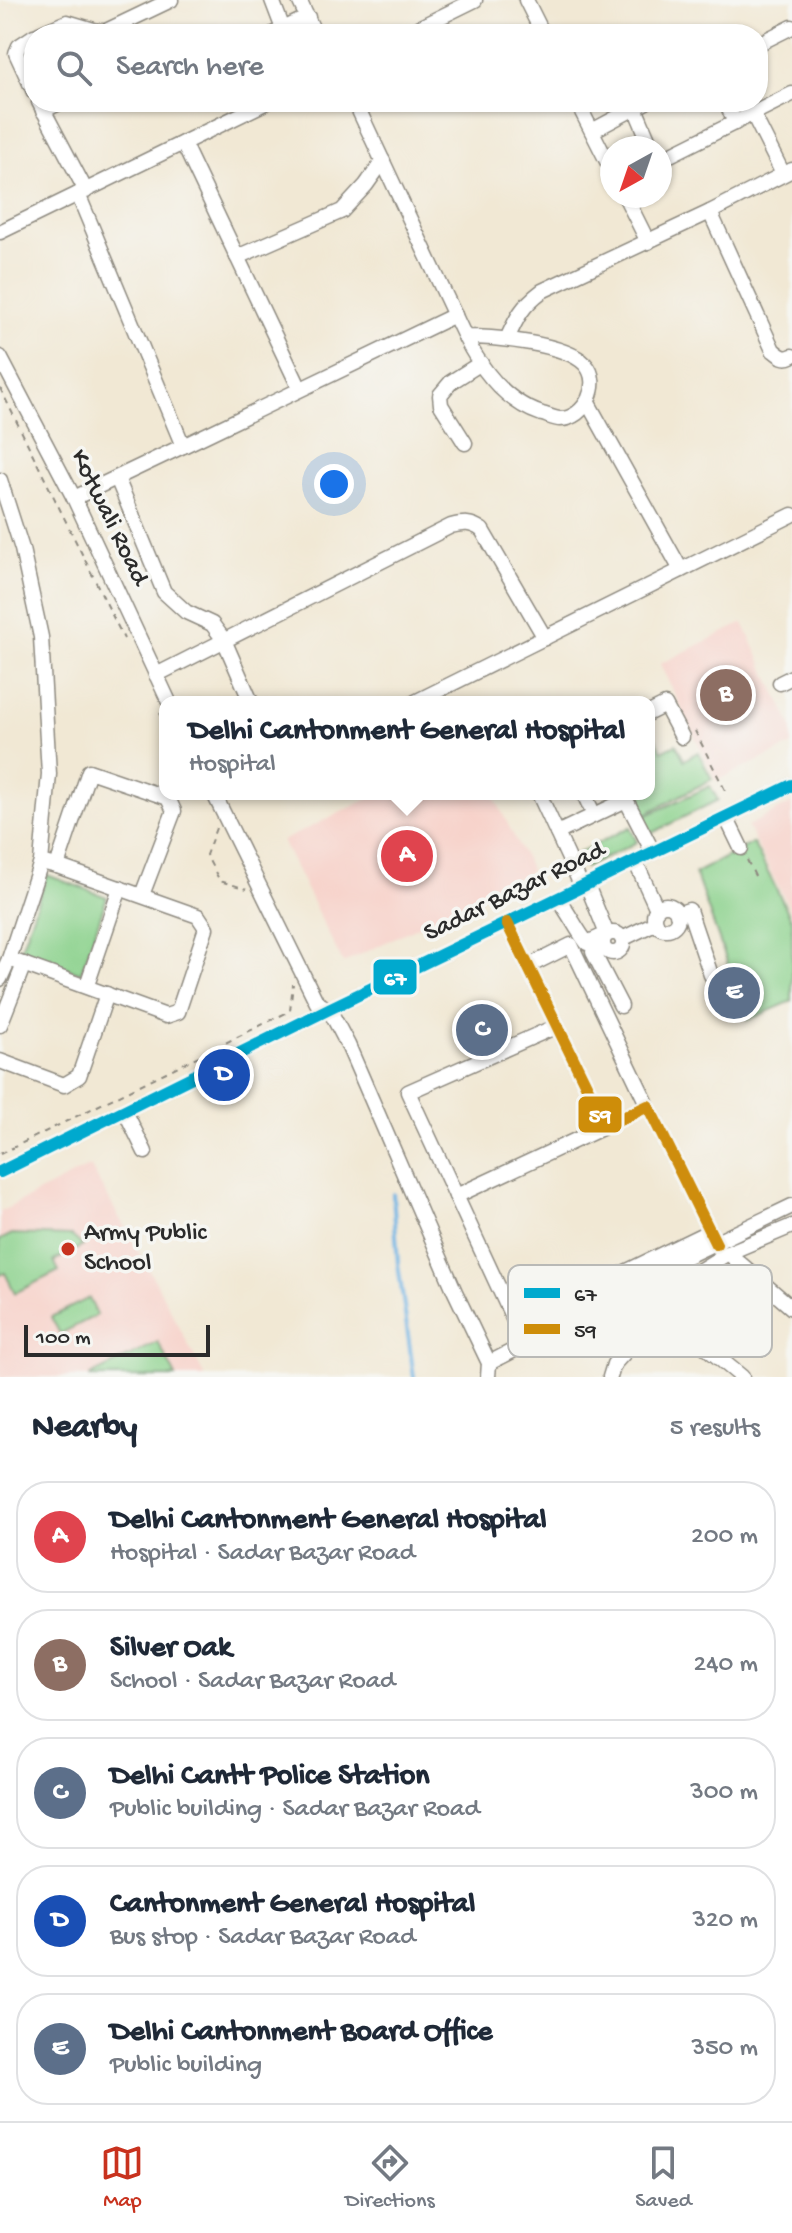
<!DOCTYPE html>
<meta charset="utf-8">
<style>
:root{--surface:#fff;--page:#f6f6f7;--text:#1f2937;--muted:#747a83;--line:#e0e1e3;--accent:#c8321e}
body{margin:0;font-family:"Gochi Hand",sans-serif;background:var(--page);color:var(--text)}
.compass{position:absolute;left:600px;top:136px;width:72px;height:72px;border-radius:50%;background:var(--surface);box-shadow:0 2px 6px #0004;rotate:220deg}
.scale{position:absolute;left:24px;bottom:20px;width:186px;box-sizing:border-box;padding-left:8px;border:4px solid #2b2b2b;border-top:0;font-size:22px;line-height:28px;white-space:nowrap;color:#2b2b2b;-webkit-text-stroke:6px #f6f6f2;paint-order:stroke}
.you{position:absolute;left:334px;top:484px;width:28px;height:28px;margin:-20px;border:6px solid #fff;border-radius:50%;background:#1a73e8;box-shadow:0 0 0 12px #1a73e833}
.badge{display:grid;place-items:center;width:52px;height:52px;border-radius:50%;background:var(--accent);color:#fff;font-size:26px;font-weight:700}
.pin{position:absolute;translate:-50% -50%;border:4px solid #fff;box-shadow:0 2px 8px #0006}
.popup{position:absolute;left:159px;top:696px;width:496px;height:104px;box-sizing:border-box;display:grid;place-content:center;border-radius:16px;background:var(--surface);filter:drop-shadow(0 2px 6px #0005);font-size:26px;white-space:nowrap;color:var(--muted)}
.popup b{font-size:30px;color:var(--text)}
.popup::after{content:'';position:absolute;left:50%;top:100%;margin-left:-16px;border:16px solid transparent;border-top-color:var(--surface)}
.list{margin:0;padding:0;list-style:none}
h2{display:flex;justify-content:space-between;align-items:center;height:104px;margin:0;padding:0 32px;font-size:34px}
h2 small{font-size:26px;font-weight:400;color:var(--muted)}
.list li{display:grid;grid-template-columns:52px 1fr auto;gap:24px;align-items:center;box-sizing:border-box;height:112px;margin:0 16px 16px;padding:0 16px;border:2px solid var(--line);border-radius:32px}
.list b{display:block;font-size:30px;white-space:nowrap}
.list p{margin:0;font-size:26px;white-space:nowrap;color:var(--muted)}
.list em{font-size:26px;font-style:normal;color:var(--muted)}
.icon{flex:none;width:44px;height:44px;fill:none;stroke:currentColor;stroke-width:2;stroke-linecap:round;stroke-linejoin:round}
.map{position:relative;flex:none;width:792px;height:1377px;overflow:hidden}
.search{position:absolute;background:var(--surface);box-shadow:0 2px 6px #0004;left:24px;right:24px;top:24px;height:88px;display:flex;align-items:center;gap:20px;box-sizing:border-box;padding:0 28px;border-radius:32px;color:var(--muted);font-size:30px}
.sheet{height:744px;background:var(--surface)}
nav{display:flex;justify-content:space-around;align-items:center;box-sizing:border-box;height:112px;border-top:2px solid var(--line);background:var(--surface);font-size:22px;color:var(--muted)}
nav a{display:grid;justify-items:center;gap:4px}
nav .on{color:var(--accent)}
.map>svg:first-child{display:block}
</style>
<div class="map">
<svg width="792" height="1377" viewBox="0 0 792 1377">
<rect width="100%" height="100%" fill="#f6f6f2"/>
<filter id="ink" filterUnits="userSpaceOnUse"><feTurbulence type="fractalNoise" baseFrequency=".0125" numOctaves="2"/><feDisplacementMap in="SourceGraphic" scale="16" xChannelSelector="R" yChannelSelector="G"/><feConvolveMatrix kernelMatrix="1 2 1 2 8 2 1 2 1" color-interpolation-filters="sRGB"/></filter>
<filter id="wash" filterUnits="userSpaceOnUse"><feTurbulence type="fractalNoise" baseFrequency=".006" numOctaves="4" result="noise"/><feDisplacementMap in="SourceGraphic" scale="32" xChannelSelector="R" yChannelSelector="G"/><feGaussianBlur stdDeviation="1.8" result="paint"/><feColorMatrix in="noise" values="0 0 0 0 0 0 0 0 0 0 0 0 0 0 0 0 0 1.4 0 .05"/><feComposite in="paint" operator="in"/></filter>
<g filter="url(#wash)">
<rect width="100%" height="100%" fill="#f1e8d4"/>
<g fill="#f7d1c9">
<path d="M 743,623 L 792,727 L 792,745 L 716,781 L 660,664 Z"/>
<path d="M 378,794 L 493,794 L 531,871 L 343,963 L 282,841 Z"/>
<path d="M 792,803 L 792,913 L 747,826 Z"/>
<path d="M 90,1166 L 158,1286 L 205,1377 L 0,1377 L 0,1212 Z"/>
</g>
<g fill="#8cd28d" stroke="#5c7e5c" stroke-width="2">
<path d="M 649,726 L 662,751 L 676,744 L 684,760 L 698,752 L 712,779 L 640,817 L 628,794 L 649,794 Z"/>
<path d="M 710,786 L 718,800 L 650,834 L 641,818 Z"/>
<path d="M 630,827 L 637,842 L 585,868 L 578,853 Z"/>
<path d="M 753,843 L 792,920 L 792,1001 L 748,1020 L 695,873 Z"/>
<path d="M 47,875 L 107,897 L 81,973 L 20,951 Z"/>
<path d="M 12,1234 L 72,1236 L 83,1246 L 54,1261 L 59,1271 L 15,1293 L 5,1273 L 0,1275 L 0,1240 Z"/>
<path d="M 89,1298 L 97,1315 L 60,1334 L 51,1317 Z"/>
<path d="M 158,1342 L 176,1377 L 90,1377 L 90,1376 Z"/>
</g>
<g fill="none" stroke-linecap="round" stroke-linejoin="round">
<path stroke="#6cb2e3" stroke-width="4" d="M 393,1194 L 398,1264 L 414,1377"/>
</g>
</g>
<g filter="url(#ink)">
<g fill="none" stroke-linecap="round" stroke-linejoin="round">
<g stroke="#8e8a80" stroke-width="17">
<g id="minor">
<path d="M 272,0 L 283,29"/>
<path d="M 299,0 L 315,34"/>
<path d="M 526,0 L 543,34"/>
<path d="M 39,34 L 67,22 L 97,31 L 106,31 L 171,0"/>
<path d="M 273,34 L 308,17"/>
<path d="M 406,34 L 475,0"/>
<path d="M 34,36 L 19,46 L 16,53 L 34,92"/>
<path d="M 758,44 L 792,27"/>
<path d="M 39,102 L 86,191"/>
<path d="M 113,102 L 121,102"/>
<path d="M 355,102 L 465,337 C 481,369 506,402 542,414 C 547,415 554,419 560,419 C 585,419 603,383 585,364 C 565,343 493,337 465,337"/>
<path d="M 577,102 L 612,171"/>
<path d="M 726,102 L 735,123"/>
<path d="M 635,108 L 652,148"/>
<path d="M 43,111 L 61,102"/>
<path d="M 753,114 L 783,174"/>
<path d="M 592,131 L 646,102"/>
<path d="M 183,143 L 300,389"/>
<path d="M 660,160 L 792,94"/>
<path d="M 78,194 L 183,446 L 455,315"/>
<path d="M 625,196 L 648,242"/>
<path d="M 710,212 L 773,350 C 779,355 784,360 792,356"/>
<path d="M 0,232 L 267,102"/>
<path d="M 237,257 L 342,211 L 366,185 L 383,161"/>
<path d="M 507,339 C 517,317 522,306 542,291 L 710,212 L 792,170"/>
<path d="M 0,357 L 74,498 L 169,702"/>
<path d="M 588,403 L 681,570"/>
<path d="M 465,443 L 441,405 L 440,395 L 451,382 L 481,363"/>
<path d="M 117,478 L 164,592 L 186,612 L 212,624 L 224,640 L 251,702"/>
<path d="M 0,480 L 22,549 L 41,637 L 49,774 L 41,862 L 9,959 L 0,979"/>
<path d="M 74,498 L 183,446"/>
<path d="M 156,675 L 451,526 C 464,523 471,522 482,530 L 545,638"/>
<path d="M 780,683 L 792,677"/>
<path d="M 415,702 L 792,515"/>
<path d="M 649,713 L 665,705 L 682,737"/>
<path d="M 214,794 L 317,1003 L 329,1009"/>
<path d="M 539,794 L 557,833"/>
<path d="M 584,794 L 594,815"/>
<path d="M 623,794 L 653,852"/>
<path d="M 726,817 L 741,848"/>
<path d="M 635,861 L 657,909"/>
<path d="M 57,866 L 89,771 L 168,798 L 174,811 L 142,895"/>
<path d="M 582,887 L 557,833 L 626,800"/>
<path d="M 558,899 C 569,913 576,929 587,943 L 607,934 L 587,885"/>
<circle cx="666" cy="917" r="12"/>
<path d="M 677,914 L 689,910 L 711,975"/>
<path d="M 507,923 L 606,1126 L 648,1106 L 716,1244"/>
<circle cx="613" cy="943" r="10"/>
<path d="M 622,939 L 655,923"/>
<path d="M 603,948 L 593,952 L 621,1006"/>
<path d="M 9,959 L 166,1016 L 178,1012 L 206,928 L 198,916 L 57,866 L 41,862"/>
<path d="M 529,966 L 571,945 L 648,1106"/>
<path d="M 87,985 L 120,888"/>
<path d="M 329,1009 L 348,1045 L 455,1292 L 489,1363 L 488,1377"/>
<path d="M 0,1025 L 24,964"/>
<path d="M 557,1026 L 408,1092 L 516,1325 L 710,1231"/>
<path d="M 0,1061 L 64,1085 L 79,1076 L 107,994"/>
<path d="M 125,1111 L 145,1152"/>
<path d="M 0,1172 L 329,1009 L 792,785"/>
<path d="M 456,1196 L 606,1126"/>
<path d="M 728,1253 L 792,1308"/>
<path d="M 663,1312 L 742,1377"/>
<path d="M 489,1363 L 563,1325 L 656,1271 L 792,1206"/>
<path d="M 610,1377 L 614,1364 L 699,1271 L 728,1253 L 792,1226"/>
</g>
</g>
<g stroke="#8e8a80" stroke-width="2" stroke-dasharray="6 6" stroke-linecap="butt">
<path d="M 0,388 L 124,639"/>
<path d="M 160,713 L 165,723"/>
<path d="M 695,731 L 725,790"/>
<path d="M 216,828 L 206,855 L 220,881 L 247,889"/>
<path d="M 747,860 L 757,880"/>
<path d="M 0,1154 L 290,1011 L 293,984"/>
</g>
<use href="#minor" stroke="#fff" stroke-width="14"/>
<g stroke="#f6f6f2" stroke-width="18">
<path id="bus-1" d="M 0,1172 L 329,1009 L 792,785"/>
</g>
<g stroke="#f6f6f2" stroke-width="18">
<path id="bus-2" d="M 507,923 L 606,1126 L 648,1106 L 716,1244"/>
</g>
<use href="#bus-1" stroke="#00a9ce" stroke-width="12"/>
<use href="#bus-2" stroke="#ce8d09" stroke-width="12"/>
</g>
</g>
<circle fill="#c8321e" stroke="#f6f6f2" stroke-width="3" cx="68" cy="1249" r="8"/>
<g text-anchor="middle" dominant-baseline="central" stroke-width="7" stroke-linejoin="round" paint-order="stroke">
<g font-size="26" fill="#2b2b2b" stroke="#f6f6f2">
<text transform="translate(108 518) rotate(64)">Kotwali Road</text>
<text transform="translate(515 893) rotate(-26)">Sadar Bazar Road</text>
</g>
<g font-size="26" fill="#2b2b2b" stroke="#f6f6f2" text-anchor="start">
<text x="84" y="1234">Army Public<tspan x="84" dy="30">School</tspan></text>
</g>
</g>
<rect x="508" y="1265" width="264" height="92" rx="12" fill="#f6f6f2" stroke="#b9b9b6" stroke-width="2"/>
<rect x="524" y="1288" width="36" height="10" fill="#00a9ce"/>
<rect x="524" y="1324" width="36" height="10" fill="#ce8d09"/>
<g font-size="22" fill="#2b2b2b">
<text x="574" y="1301">67</text>
<text x="574" y="1337">59</text>
</g>
<g stroke="#f6f6f2" stroke-width="3">
<rect x="372" y="958" width="46" height="38" rx="8" fill="#00a9ce"/>
<rect x="577" y="1095" width="46" height="39" rx="8" fill="#ce8d09"/>
</g>
<g font-size="22" text-anchor="middle" font-weight="bold" fill="#fff">
<text x="395" y="985">67</text>
<text x="600" y="1122">59</text>
</g>
</svg>
<svg class="compass" viewBox="-18 -18 36 36"><path d="M0-13l5 13h-10z" fill="#e53935"/><path d="M0 13l5-13h-10z" fill="#747a83"/></svg>
<div class="scale">100 m</div>
<div class="you"></div>
<div class="pin badge" style="left:407px;top:856px;background:#e0444e">A</div>
<div class="popup"><b>Delhi Cantonment General Hospital</b>Hospital</div>
<div class="pin badge" style="left:726px;top:695px;background:#8d6e63">B</div>
<div class="pin badge" style="left:482px;top:1030px;background:#5c6f8a">C</div>
<div class="pin badge" style="left:224px;top:1075px;background:#1a4fb4">D</div>
<div class="pin badge" style="left:734px;top:993px;background:#5c6f8a">E</div>
<div class="search"><svg class="icon" aria-label="search" viewBox="0 0 24 24"><circle cx="10" cy="10" r="6"/><path d="M15 15l6 6"/></svg>Search here</div>
</div>
<section class="sheet">
<h2>Nearby<small>5 results</small></h2>
<ul class="list">
<li><span class="badge" style="background:#e0444e">A</span><div><b>Delhi Cantonment General Hospital</b><p>Hospital · Sadar Bazar Road</p></div><em>200 m</em></li>
<li><span class="badge" style="background:#8d6e63">B</span><div><b>Silver Oak</b><p>School · Sadar Bazar Road</p></div><em>240 m</em></li>
<li><span class="badge" style="background:#5c6f8a">C</span><div><b>Delhi Cantt Police Station</b><p>Public building · Sadar Bazar Road</p></div><em>300 m</em></li>
<li><span class="badge" style="background:#1a4fb4">D</span><div><b>Cantonment General Hospital</b><p>Bus stop · Sadar Bazar Road</p></div><em>320 m</em></li>
<li><span class="badge" style="background:#5c6f8a">E</span><div><b>Delhi Cantonment Board Office</b><p>Public building</p></div><em>350 m</em></li>
</ul>
</section>
<nav>
<a class="on"><svg class="icon" aria-label="map" viewBox="0 0 24 24"><path d="M3 6l6-2 6 2 6-2v14l-6 2-6-2-6 2zM9 4v14M15 6v14"/></svg>Map</a>
<a><svg class="icon" aria-label="directions" viewBox="0 0 24 24"><path d="M12 3l9 9-9 9-9-9zM9 14v-3h6M13 9l2 2-2 2"/></svg>Directions</a>
<a><svg class="icon" aria-label="saved" viewBox="0 0 24 24"><path d="M7 4h10v16l-5-4-5 4z"/></svg>Saved</a>
</nav>
